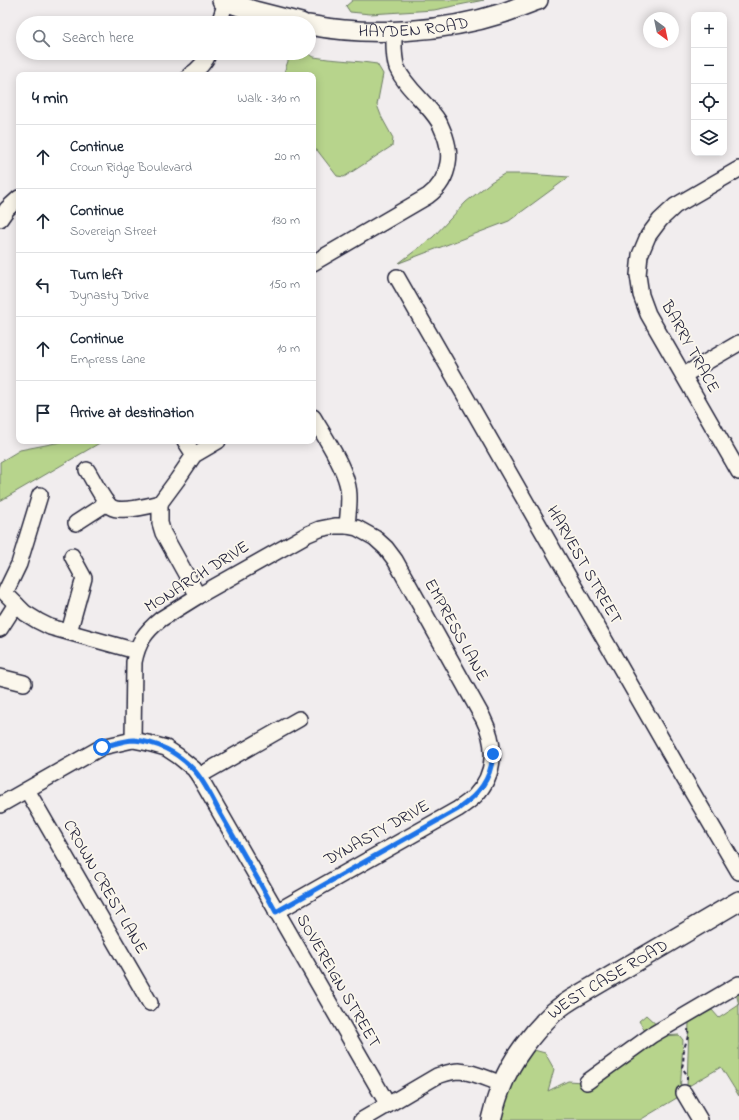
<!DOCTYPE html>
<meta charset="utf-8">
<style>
:root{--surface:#fff;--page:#f6f6f7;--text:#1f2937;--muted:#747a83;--line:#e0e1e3}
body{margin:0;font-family:"Indie Flower",sans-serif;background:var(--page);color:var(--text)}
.controls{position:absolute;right:12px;top:12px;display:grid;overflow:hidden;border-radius:8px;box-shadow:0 2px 10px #0003}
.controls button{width:36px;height:36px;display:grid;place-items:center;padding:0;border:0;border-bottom:1px solid var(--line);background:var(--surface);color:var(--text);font:20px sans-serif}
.compass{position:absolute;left:643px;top:12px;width:36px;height:36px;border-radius:50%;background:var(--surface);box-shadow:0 2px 10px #0003;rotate:147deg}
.stop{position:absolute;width:12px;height:12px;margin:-9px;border:3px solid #1a73e8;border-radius:50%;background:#fff}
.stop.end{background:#1a73e8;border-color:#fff;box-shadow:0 1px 4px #0008}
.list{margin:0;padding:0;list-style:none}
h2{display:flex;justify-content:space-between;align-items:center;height:52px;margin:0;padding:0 16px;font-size:17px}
h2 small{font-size:13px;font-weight:400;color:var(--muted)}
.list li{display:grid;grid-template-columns:26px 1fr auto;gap:12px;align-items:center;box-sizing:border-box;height:64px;padding:0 16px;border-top:1px solid var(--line)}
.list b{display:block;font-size:15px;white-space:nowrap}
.list p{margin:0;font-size:13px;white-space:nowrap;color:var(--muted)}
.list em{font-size:13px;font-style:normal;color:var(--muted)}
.icon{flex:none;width:22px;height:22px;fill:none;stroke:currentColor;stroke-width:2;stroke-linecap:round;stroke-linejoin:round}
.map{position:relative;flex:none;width:739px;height:1120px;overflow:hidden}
.search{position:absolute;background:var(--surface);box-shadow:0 2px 10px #0003;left:16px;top:16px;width:300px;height:44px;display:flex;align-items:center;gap:10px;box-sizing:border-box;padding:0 14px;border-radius:22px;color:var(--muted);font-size:15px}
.panel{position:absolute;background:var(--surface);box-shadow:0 2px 10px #0003;left:16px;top:72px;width:300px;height:372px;border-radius:8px}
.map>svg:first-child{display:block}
</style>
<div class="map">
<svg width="739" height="1120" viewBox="0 0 739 1120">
<rect width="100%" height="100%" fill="#f1edee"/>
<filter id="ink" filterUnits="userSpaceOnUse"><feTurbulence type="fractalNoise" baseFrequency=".025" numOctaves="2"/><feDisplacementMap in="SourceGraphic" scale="8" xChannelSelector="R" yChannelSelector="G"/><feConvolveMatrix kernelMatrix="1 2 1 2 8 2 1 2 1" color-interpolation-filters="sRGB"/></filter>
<g filter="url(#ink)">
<g fill="#b7d48c" stroke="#6c7b64">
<path d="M 353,0 L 484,0 L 434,10 L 370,14 L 350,12 L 346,6 Z"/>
<path d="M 291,53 L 307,53 L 314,57 L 328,59 L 362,62 L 377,64 L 383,74 L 377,105 L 382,118 L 393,138 L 392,146 L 344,177 L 337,176 L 317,150 L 313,150 L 313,75 L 283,75 Z"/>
<path d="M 504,174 L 527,174 L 569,177 L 509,221 L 399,263 L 433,237 L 466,202 L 491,182 Z"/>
<path d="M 66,441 L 103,441 L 0,501 L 0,462 L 20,450 Z"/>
<path d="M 739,991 L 739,1096 L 721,1067 L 687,1087 L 689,1022 L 712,1010 L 719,1018 L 739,1005 L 736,993 Z"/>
<path d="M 646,1015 L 660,1028 L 663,1036 L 679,1035 L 683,1040 L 680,1096 L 640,1120 L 495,1120 L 512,1076 L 534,1050 L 545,1053 L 554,1069 L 548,1091 L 568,1081 L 582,1082 L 645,1031 L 639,1021 Z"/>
</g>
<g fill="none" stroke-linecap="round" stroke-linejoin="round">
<g stroke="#22223b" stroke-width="18">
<g id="minor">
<path d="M 219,23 L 226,2"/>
<path d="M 190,75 C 199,69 205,63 209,53"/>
<path d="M 739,169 L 675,206 L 660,220 L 648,236 L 640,255 L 638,275 L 641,295 L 648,314 L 739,472"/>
<path d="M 0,219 L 7,209 L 19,198"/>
<path d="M 313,263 L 428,196 C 439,188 446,177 448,163 C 450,153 448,145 445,136 C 443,131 441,126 439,122 C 427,102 406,89 397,68 C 393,57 394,43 394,31"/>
<path d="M 397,277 L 681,773 L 739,872"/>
<path d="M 684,375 L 739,343"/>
<path d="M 313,417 C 324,435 342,463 347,483 C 351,496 348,512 347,526"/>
<path d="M 185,441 L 194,455"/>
<path d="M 87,470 C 93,479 103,501 111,507 C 120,513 149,506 160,503 L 177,480 L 194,455 L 218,441"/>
<path d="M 40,495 L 19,564 L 5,593 L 25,613 L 38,621 L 50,627 L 136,651"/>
<path d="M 160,503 L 160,523 L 163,533 L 198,596"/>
<path d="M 76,523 L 107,503"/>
<path d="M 0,629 L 16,604"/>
<path d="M 69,632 L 84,578 L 72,556"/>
<path d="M 0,677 L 24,683"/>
<path d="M 133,740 L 134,662 C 138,642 145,632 161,619 L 198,596 L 308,534 L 320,529 L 335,526 L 347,526 L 357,528 L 375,538 L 386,548 L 395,560 L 483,718 C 496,744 497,773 475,796 C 470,801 464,805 458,809 L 276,912"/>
<path d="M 199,776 L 299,719"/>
<path d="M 27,790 L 150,1003"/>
<path d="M 0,805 L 102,747 L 133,740 L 148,743 L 166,748 L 178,756 L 194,769 L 199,776 L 388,1105"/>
<path d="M 587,1082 L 652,1035 L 739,984"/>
<path d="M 684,1093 L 700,1120"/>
<path d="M 362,1120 L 437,1076 C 444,1074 451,1071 459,1071 C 474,1072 488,1079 502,1084"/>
</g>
</g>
<g stroke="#22223b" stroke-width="22">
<g id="major">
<path d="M 222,0 L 254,11 L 301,23"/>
<path id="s1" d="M 309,25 C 371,37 444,32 503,13 C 515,9 526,4 538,0"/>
<path id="s2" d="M 491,1120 C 494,1108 497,1096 502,1085 C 511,1060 534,1031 553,1013 C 561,1006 570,1000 579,995 L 739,901"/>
</g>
</g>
<path stroke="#22223b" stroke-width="2" stroke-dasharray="4 3" stroke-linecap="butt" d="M 687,1080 L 687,1075 L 682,1067 C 684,1061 683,1057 684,1051 C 685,1042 689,1039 688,1029"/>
<use href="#minor" stroke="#fbf7ec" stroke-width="15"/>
<use href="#major" stroke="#fbf7ec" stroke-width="19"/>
</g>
</g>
<g fill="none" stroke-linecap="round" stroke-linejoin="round" filter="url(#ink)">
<path stroke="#1a73e8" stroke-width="5" d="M 102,747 C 111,745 125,740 134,740 C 157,742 178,753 193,769 C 204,780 213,800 220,813 C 239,846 258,879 276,912 L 458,809 C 479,794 491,780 493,754"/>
</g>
<g text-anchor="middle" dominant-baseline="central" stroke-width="3.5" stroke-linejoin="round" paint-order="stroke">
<g font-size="17" fill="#22223b" stroke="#fbf7ec">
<text stroke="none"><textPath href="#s1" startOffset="105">HAYDEN ROAD</textPath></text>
<text transform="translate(690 347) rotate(61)">BARRY TRACE</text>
<text transform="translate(584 565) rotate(60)">HARVEST STREET</text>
<text transform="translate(197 577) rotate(-32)">MONARCH DRIVE</text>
<text transform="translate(456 630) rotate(61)">EMPRESS LANE</text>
<text transform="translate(377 833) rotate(-29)">DYNASTY DRIVE</text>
<text transform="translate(105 887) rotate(60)">CROWN CREST LANE</text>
<text stroke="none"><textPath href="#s2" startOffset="190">WEST CASE ROAD</textPath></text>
<text transform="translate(338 981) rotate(60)">SOVEREIGN STREET</text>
</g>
</g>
</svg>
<div class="controls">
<button>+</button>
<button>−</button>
<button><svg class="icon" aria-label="locate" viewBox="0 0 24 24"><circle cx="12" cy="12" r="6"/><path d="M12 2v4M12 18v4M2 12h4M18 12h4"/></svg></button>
<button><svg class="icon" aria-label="layers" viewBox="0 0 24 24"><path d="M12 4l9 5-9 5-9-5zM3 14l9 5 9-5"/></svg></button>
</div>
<svg class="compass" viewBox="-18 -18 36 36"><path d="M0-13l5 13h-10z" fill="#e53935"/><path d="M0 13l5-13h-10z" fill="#747a83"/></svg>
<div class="stop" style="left:102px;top:747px"></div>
<div class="stop end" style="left:493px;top:754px"></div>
<div class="search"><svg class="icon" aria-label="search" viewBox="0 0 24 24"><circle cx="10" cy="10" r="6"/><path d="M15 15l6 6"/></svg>Search here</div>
<section class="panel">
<h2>4 min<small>Walk · 310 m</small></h2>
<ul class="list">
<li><svg class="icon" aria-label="ahead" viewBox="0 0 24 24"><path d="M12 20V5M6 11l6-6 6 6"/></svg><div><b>Continue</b><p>Crown Ridge Boulevard</p></div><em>20 m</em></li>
<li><svg class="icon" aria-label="ahead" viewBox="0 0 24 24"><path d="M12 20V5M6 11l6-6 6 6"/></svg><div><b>Continue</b><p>Sovereign Street</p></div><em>130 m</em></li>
<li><svg class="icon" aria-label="left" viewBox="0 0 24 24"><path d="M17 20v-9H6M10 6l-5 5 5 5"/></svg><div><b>Turn left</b><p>Dynasty Drive</p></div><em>150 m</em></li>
<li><svg class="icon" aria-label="ahead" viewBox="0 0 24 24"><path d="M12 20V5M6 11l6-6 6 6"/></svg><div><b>Continue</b><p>Empress Lane</p></div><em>10 m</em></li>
<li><svg class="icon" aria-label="arrive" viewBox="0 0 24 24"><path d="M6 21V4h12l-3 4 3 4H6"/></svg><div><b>Arrive at destination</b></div></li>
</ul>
</section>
</div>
